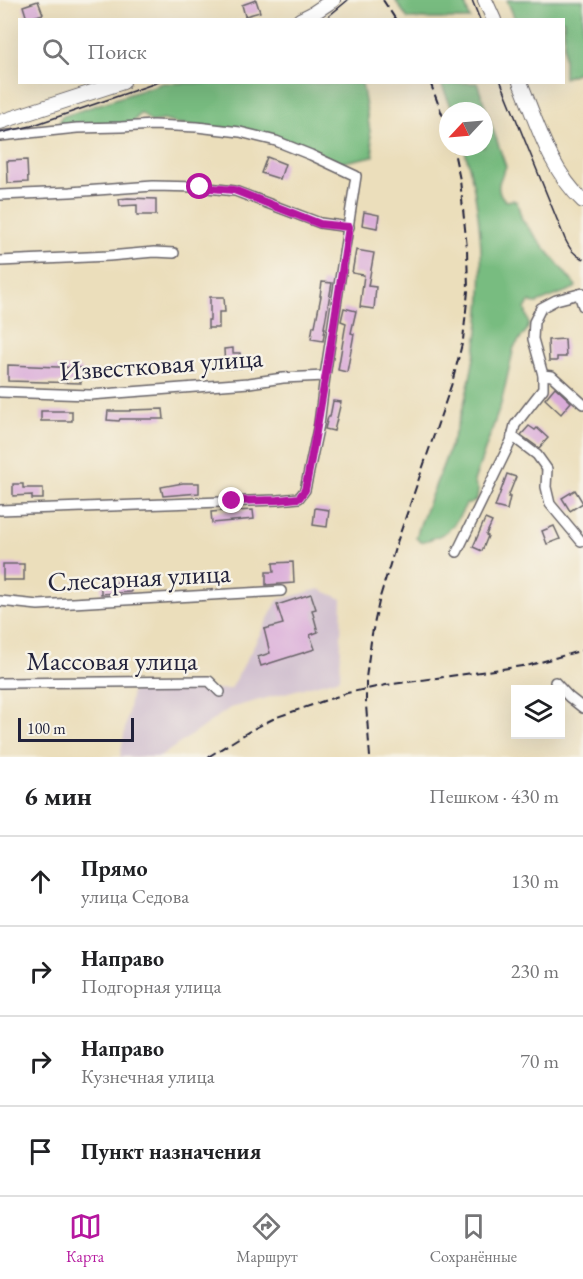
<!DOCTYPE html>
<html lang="ru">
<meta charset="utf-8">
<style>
:root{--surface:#fff;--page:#f2f2f2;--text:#202124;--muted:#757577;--line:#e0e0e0;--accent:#b5179e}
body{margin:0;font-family:"EB Garamond",serif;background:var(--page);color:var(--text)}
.controls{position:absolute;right:18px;bottom:18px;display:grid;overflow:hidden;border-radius:0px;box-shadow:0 6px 24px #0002}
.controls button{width:54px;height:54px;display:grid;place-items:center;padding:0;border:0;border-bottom:2px solid var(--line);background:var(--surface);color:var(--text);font:30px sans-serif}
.compass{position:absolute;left:439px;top:102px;width:54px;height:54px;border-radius:50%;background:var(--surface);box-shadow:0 6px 24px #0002;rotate:244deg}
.scale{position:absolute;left:18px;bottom:15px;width:116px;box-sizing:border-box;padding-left:6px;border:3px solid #22223b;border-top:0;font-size:16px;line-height:21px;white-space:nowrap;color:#22223b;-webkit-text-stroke:4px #f7f3e8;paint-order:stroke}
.stop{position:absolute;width:18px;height:18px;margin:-14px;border:4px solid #b5179e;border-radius:50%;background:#fff}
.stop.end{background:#b5179e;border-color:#fff;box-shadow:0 2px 6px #0008}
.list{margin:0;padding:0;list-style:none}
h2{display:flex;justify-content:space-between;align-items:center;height:78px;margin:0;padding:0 24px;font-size:26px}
h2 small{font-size:20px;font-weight:400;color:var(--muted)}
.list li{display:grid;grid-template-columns:39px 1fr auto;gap:18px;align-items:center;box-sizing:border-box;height:90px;padding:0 24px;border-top:2px solid var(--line)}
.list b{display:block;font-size:22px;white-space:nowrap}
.list p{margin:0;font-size:20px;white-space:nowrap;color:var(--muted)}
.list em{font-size:20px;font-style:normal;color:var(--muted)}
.icon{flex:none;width:33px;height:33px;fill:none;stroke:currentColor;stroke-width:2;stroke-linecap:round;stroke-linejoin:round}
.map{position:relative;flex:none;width:583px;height:757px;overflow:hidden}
.search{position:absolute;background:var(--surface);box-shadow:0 6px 24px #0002;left:18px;right:18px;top:18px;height:66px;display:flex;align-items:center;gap:15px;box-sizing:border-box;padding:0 21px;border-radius:0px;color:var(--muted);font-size:22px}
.sheet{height:438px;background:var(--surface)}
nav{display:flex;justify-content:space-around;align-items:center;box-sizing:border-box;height:84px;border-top:2px solid var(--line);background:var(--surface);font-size:16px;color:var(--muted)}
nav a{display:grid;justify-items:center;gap:3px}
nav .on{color:var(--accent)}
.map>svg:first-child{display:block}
</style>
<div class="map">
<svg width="583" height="757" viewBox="0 0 583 757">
<rect width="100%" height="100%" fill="#f7f3e8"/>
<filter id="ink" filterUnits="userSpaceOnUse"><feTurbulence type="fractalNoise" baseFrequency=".0167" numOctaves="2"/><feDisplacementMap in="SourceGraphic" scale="12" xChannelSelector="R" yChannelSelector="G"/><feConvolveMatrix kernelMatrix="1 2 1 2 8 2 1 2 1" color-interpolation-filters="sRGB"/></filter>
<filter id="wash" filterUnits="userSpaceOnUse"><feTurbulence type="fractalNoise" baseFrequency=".008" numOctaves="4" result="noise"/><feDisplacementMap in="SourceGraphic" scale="24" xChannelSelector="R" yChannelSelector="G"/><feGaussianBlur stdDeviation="1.35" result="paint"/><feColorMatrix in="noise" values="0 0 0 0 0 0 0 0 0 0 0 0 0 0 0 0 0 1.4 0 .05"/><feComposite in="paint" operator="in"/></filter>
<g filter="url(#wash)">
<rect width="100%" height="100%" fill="#ebdebb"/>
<path fill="#cfbdce" d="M 319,589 L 342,599 L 340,678 L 230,708 L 160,757 L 120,757 L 132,691 L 231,689 L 278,600 Z"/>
<g fill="#78bc80" stroke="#4d6f5e" stroke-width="1.5">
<path d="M 395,0 L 464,0 L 470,19 L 408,19 Z"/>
<path d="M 507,0 L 583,0 L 583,68 L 579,72 L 564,78 L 564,20 L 515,19 Z"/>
<path d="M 163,83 L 362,83 L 374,156 L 339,163 L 279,138 L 174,123 L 164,120 L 151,122 L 141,113 L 132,123 L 74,127 L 59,125 L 61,117 Z"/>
<path d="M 441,83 L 477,83 L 506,167 C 500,179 493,190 506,201 L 513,200 L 517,202 L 522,220 L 576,286 L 575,288 L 537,303 L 529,302 L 525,309 L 529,324 L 527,330 L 514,347 L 501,404 L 474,481 L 478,490 L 477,499 L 470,504 L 466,504 C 453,529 448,535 421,542 L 416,538 L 420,525 C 435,484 454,443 465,400 C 486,317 488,230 464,147 L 484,147 L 484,111 L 453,111 Z"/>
</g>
<g id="blocks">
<g fill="#daacd9">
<path d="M 256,0 L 260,12 L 245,16 L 242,5 Z"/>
<path d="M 38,1 L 43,14 L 27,19 L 23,6 Z"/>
<path d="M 267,157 L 285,164 L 280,179 L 261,173 Z"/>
<path d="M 27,160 L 28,182 L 8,183 L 7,161 Z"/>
<path d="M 128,198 L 156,199 L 156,215 L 137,215 L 137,205 L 120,206 L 119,199 Z"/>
<path d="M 364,212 L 379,215 L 377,228 L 362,225 Z"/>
<path d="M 356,250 L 374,253 L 368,286 L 376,287 L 374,309 L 360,307 L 364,275 L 352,273 Z"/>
<path d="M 322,282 L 332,283 L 324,328 L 325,328 L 323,341 L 311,339 L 313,326 L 315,326 L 321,296 L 320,296 Z"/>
<path d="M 210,297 L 224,297 L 225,312 L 219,312 L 219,328 L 208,328 L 208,320 L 210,320 Z"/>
<path d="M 344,308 L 356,311 L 351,333 L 354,334 L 347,372 L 338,370 L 346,323 L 341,321 Z"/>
<path d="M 565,339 L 566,357 L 557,357 L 557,361 L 549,361 L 548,340 Z"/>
<path d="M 233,348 L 233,353 L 240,353 L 241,368 L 225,369 L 224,349 Z"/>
<path d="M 8,365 L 82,368 L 81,383 L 8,381 Z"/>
<path d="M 555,387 L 571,402 L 561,414 L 545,399 Z"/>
<path d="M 333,401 L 341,402 L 334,431 L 325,429 L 328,417 L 330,417 Z"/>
<path d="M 163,409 L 164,419 L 120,419 L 119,421 L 107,420 L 108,411 L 130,411 L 130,410 Z"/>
<rect x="41" y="411" width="31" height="10"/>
<path d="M 529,426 L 535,430 L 537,428 L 548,438 L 539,448 L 521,435 Z"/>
<path d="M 507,474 L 516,477 L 508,497 L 510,497 L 507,510 L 495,507 Z"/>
<path d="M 183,483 L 199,483 L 199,493 L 163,496 L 161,487 Z"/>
<path d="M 13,484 L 23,484 L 23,488 L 43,488 L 43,499 L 32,499 L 32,495 L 13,496 Z"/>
<path d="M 575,490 L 583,503 L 570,511 L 562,498 Z"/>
<path d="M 315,508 L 329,510 L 327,527 L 313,525 Z"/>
<path d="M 236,510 L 236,511 L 253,510 L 254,519 L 212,523 L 211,512 Z"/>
<path d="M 485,519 L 492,522 L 486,535 L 488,536 L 482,551 L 473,547 Z"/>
<path d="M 554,526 L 560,539 L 547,544 L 542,531 Z"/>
<path d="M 293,562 L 294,583 L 266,585 L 266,572 L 274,572 L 273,563 Z"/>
<rect x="3" y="564" width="21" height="16"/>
<path d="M 130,581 L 131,592 L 101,594 L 101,583 L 117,584 L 117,582 Z"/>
<path d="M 311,594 L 316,609 L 312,610 L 318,632 L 310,635 L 315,649 L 261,666 L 258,657 L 270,653 L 264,629 L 283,624 L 277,605 Z"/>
</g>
</g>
</g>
<g filter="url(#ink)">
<use href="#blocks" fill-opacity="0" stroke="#686468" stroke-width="1.5"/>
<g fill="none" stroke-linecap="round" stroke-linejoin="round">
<g stroke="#686468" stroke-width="12">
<g id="street">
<path d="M 0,136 L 77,128 L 121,127 L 153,125 L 197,127 L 240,132 L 276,141 L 311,155 L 356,176 L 325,376 L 319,424 L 305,490 L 299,498 L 278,500 L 0,510"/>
<path d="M 0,195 L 70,192 L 153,186 L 199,187 L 235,191 L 320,223 L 349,227"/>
<path d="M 0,261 L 109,256 L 154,252 L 174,253"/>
<path d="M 579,294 L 583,306"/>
<path d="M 543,375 L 552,376 L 583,404"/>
<path d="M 0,392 L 90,395 L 249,383 L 283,378 L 325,376"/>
<path d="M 512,436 L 537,455 L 547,469 L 546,487 L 550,504 L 581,541"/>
<path d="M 457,552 L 511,441 L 515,425 L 543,389 L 543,375 L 533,339 L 534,322 L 541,308 L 556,300 L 583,293"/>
<path d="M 0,601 L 38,605 L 281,591"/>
<path d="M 555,682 L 569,697 L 583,708"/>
<path d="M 0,683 L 209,681 L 220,692"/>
</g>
</g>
<g stroke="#686468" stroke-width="16">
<g id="secondary">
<path d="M 485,0 L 494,20"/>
<path d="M 300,20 L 312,14 L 333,0"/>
<path d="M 520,82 C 537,123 550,170 583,201"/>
<path d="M 0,122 L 123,82"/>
</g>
</g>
<use href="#street" stroke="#fff" stroke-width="9"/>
<use href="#secondary" stroke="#fff" stroke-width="14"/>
<g stroke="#22223b" stroke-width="1.5">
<path d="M 472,0 L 480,20"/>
<path d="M 324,20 L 348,0"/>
<path d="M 501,82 L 565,239 C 570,249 573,254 583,259"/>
<path d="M 0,133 L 31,126 L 159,82"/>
</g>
<g stroke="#22223b" stroke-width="2" stroke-dasharray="9 4.5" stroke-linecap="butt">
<path d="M 383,0 L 396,20"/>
<path d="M 430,82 L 448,130"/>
<path d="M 208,757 L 253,729 L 277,717 L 347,693 L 386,685 L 530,665 L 583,650"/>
<path d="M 370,757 L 366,705 L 366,678 L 372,634 L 380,597 L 395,548 L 452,383 L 463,340 L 468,291 L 467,248 L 460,180 L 453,147"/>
</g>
</g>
</g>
<g fill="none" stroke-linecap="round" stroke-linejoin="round" filter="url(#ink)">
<path stroke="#b5179e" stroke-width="8" d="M 200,187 L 234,190 L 320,224 L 349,227 C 335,315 323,403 305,490 L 299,498 L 278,500 L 232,501"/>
</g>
<g text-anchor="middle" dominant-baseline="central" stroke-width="5" stroke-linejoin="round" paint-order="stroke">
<g font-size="27" fill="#22223b" stroke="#f7f3e8">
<text transform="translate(161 364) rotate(-4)">Известковая улица</text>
<text transform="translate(139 577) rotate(-3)">Слесарная улица</text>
<text x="112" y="660">Массовая улица</text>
</g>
</g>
</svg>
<div class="controls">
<button><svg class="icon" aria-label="layers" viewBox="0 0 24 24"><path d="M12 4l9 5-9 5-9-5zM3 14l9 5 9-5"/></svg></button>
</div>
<svg class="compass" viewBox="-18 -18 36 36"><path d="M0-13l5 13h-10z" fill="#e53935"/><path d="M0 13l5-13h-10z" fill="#757577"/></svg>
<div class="scale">100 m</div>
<div class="stop" style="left:200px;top:187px"></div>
<div class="stop end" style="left:232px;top:501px"></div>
<div class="search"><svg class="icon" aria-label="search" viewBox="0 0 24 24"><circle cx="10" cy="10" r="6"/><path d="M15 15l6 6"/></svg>Поиск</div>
</div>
<section class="sheet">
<h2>6 мин<small>Пешком · 430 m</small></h2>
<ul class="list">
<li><svg class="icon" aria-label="ahead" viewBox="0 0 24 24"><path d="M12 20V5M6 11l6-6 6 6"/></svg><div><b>Прямо</b><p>улица Седова</p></div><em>130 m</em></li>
<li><svg class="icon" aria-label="right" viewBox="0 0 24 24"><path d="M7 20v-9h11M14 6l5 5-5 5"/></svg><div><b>Направо</b><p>Подгорная улица</p></div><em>230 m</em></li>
<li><svg class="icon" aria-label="right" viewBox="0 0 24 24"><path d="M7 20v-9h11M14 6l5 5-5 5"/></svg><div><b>Направо</b><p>Кузнечная улица</p></div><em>70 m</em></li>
<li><svg class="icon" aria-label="arrive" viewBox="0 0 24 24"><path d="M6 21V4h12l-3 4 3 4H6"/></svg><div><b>Пункт назначения</b></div></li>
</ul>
</section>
<nav>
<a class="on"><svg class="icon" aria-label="map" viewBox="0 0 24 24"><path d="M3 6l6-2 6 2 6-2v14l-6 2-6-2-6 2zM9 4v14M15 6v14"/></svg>Карта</a>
<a><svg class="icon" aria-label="directions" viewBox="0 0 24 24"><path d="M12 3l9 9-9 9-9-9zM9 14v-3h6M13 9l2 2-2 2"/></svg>Маршрут</a>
<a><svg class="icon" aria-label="saved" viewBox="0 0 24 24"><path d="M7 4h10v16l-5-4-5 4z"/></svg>Сохранённые</a>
</nav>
